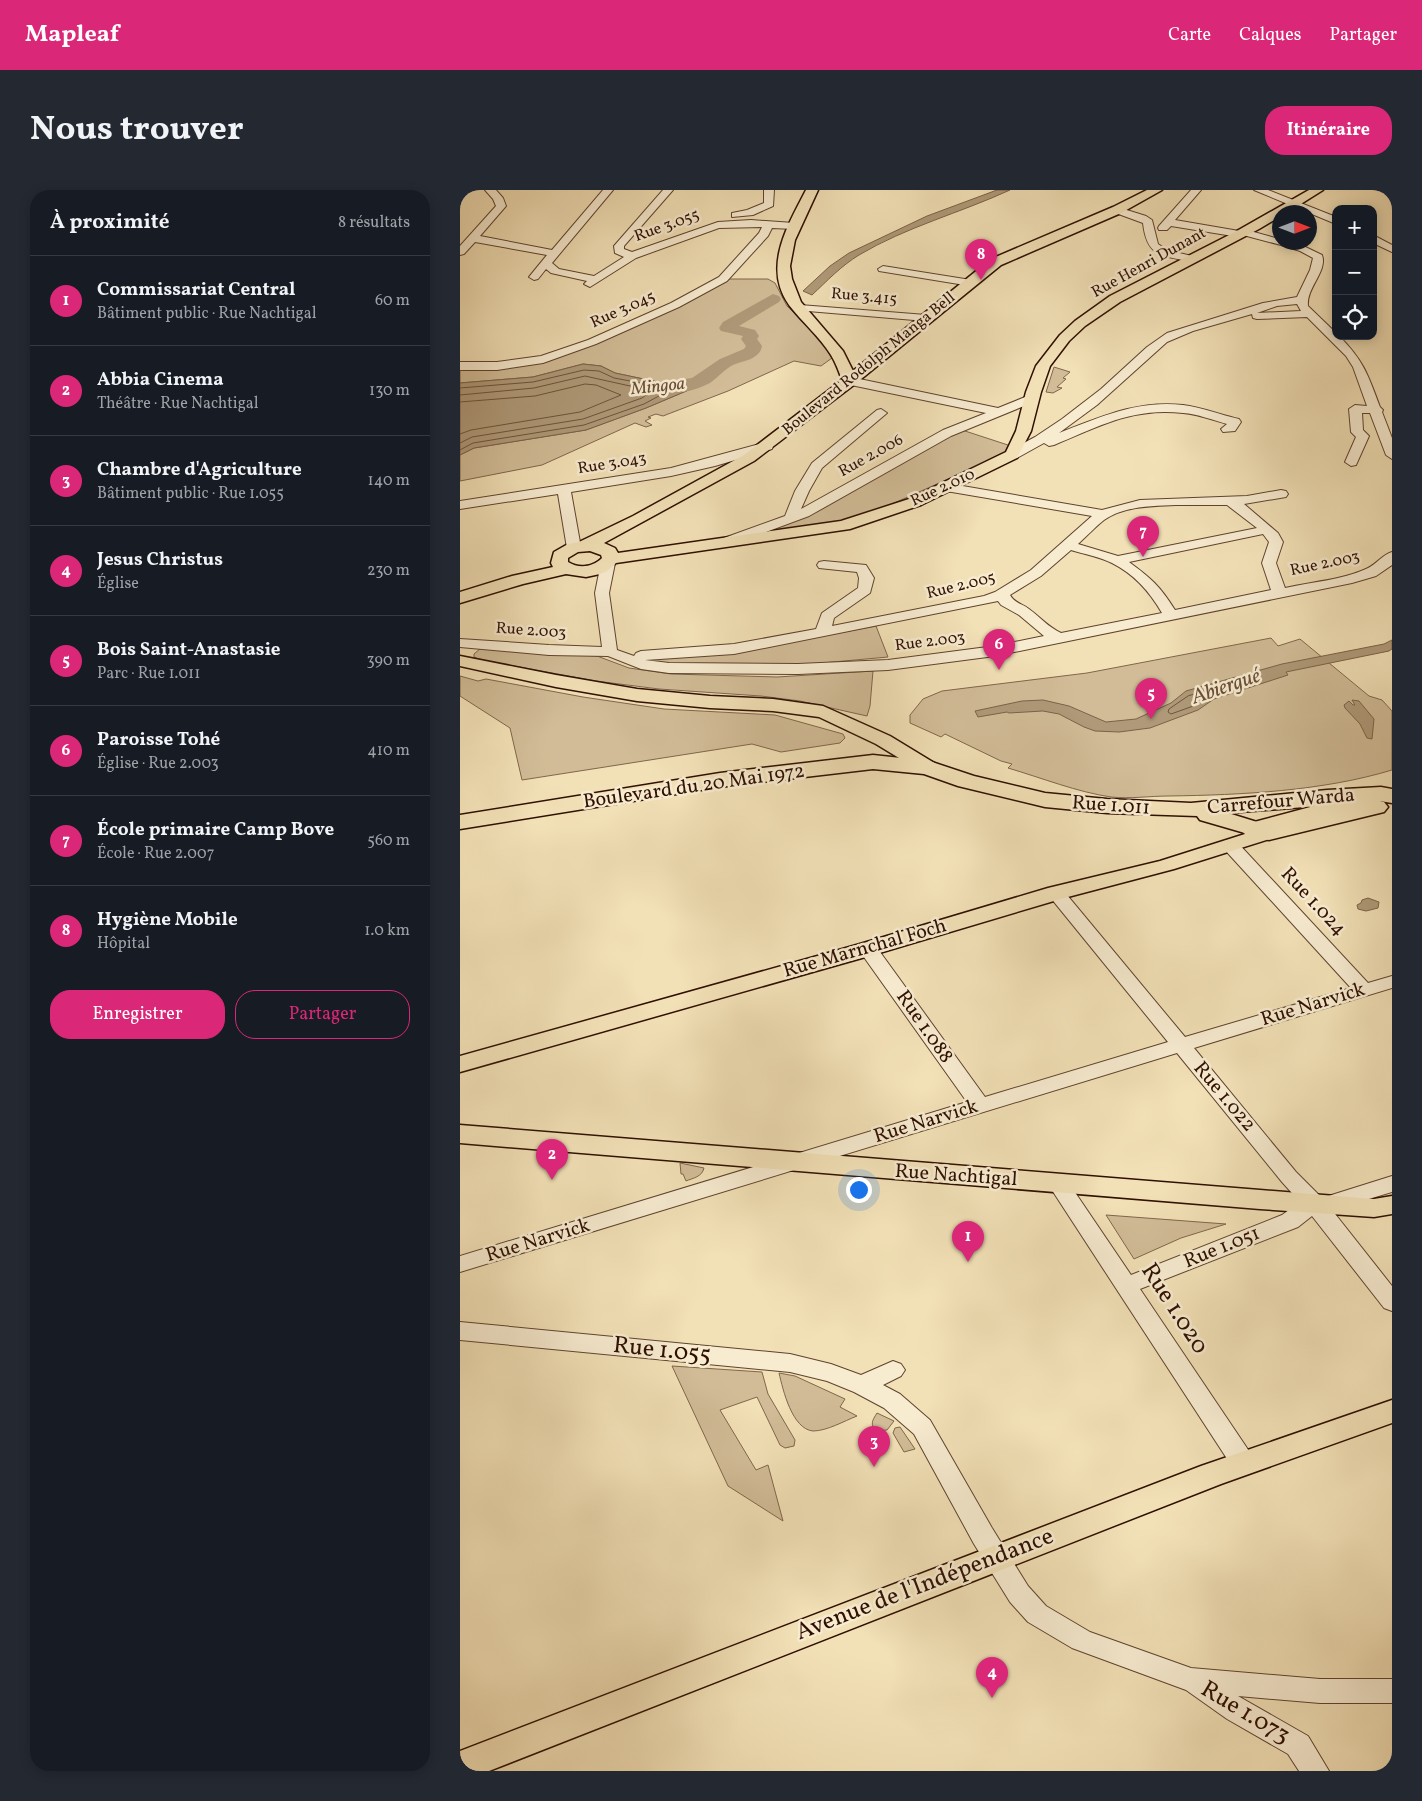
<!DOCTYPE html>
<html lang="fr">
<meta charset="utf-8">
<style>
:root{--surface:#171b24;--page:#242831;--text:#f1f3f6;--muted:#9ea1a6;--line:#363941;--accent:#db2777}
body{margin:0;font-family:Vollkorn,serif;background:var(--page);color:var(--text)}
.controls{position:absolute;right:15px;top:15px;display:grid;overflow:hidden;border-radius:10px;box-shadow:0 2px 12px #0003}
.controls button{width:45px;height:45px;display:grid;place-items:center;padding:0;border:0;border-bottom:1px solid var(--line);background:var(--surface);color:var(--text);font:25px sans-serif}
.compass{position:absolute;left:812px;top:15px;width:45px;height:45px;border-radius:50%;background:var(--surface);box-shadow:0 2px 12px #0003;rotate:90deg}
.you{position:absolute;left:398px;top:999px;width:18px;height:18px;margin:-12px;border:4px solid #fff;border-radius:50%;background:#1a73e8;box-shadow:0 0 0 8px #1a73e833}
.badge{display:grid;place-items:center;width:32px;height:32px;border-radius:50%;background:var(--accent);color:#fff;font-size:16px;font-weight:700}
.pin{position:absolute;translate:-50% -41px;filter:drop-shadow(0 1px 2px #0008)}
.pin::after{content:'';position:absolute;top:26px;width:18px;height:15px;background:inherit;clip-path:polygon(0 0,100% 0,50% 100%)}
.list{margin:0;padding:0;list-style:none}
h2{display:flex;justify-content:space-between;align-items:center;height:65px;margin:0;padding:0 20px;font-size:21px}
h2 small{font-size:16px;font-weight:400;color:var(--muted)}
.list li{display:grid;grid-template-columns:32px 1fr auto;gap:15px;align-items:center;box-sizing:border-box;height:90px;padding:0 20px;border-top:1px solid var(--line)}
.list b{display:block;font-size:19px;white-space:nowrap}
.list p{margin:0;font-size:16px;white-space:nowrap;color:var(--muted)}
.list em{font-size:16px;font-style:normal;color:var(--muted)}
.actions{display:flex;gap:10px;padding:15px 20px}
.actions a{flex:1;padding:11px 0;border:1px solid var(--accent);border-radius:20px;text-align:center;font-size:18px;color:var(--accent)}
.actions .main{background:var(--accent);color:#fff}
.icon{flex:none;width:28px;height:28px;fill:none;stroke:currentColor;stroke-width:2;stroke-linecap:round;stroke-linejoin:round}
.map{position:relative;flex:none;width:932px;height:1581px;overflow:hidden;border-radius:20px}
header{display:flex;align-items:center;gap:30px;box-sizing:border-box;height:70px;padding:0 25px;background:var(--accent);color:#fff}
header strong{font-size:24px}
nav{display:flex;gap:28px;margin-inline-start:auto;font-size:18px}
.intro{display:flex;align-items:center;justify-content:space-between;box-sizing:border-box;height:120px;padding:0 30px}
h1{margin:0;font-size:35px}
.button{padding:12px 22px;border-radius:20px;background:var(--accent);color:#fff;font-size:18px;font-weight:700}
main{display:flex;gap:30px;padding:0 30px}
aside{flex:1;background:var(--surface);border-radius:20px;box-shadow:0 2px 12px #0003}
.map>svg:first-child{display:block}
</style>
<header>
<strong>Mapleaf</strong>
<nav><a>Carte</a><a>Calques</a><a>Partager</a></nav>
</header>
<div class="intro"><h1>Nous trouver</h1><a class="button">Itinéraire</a></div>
<main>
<aside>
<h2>À proximité<small>8 résultats</small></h2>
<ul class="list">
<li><span class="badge">1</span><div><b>Commissariat Central</b><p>Bâtiment public · Rue Nachtigal</p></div><em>60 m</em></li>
<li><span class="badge">2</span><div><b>Abbia Cinema</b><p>Théâtre · Rue Nachtigal</p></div><em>130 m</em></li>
<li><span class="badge">3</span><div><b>Chambre d'Agriculture</b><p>Bâtiment public · Rue 1.055</p></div><em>140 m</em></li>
<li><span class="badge">4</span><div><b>Jesus Christus</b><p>Église</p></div><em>230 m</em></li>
<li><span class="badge">5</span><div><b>Bois Saint-Anastasie</b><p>Parc · Rue 1.011</p></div><em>390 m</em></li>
<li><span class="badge">6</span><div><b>Paroisse Tohé</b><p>Église · Rue 2.003</p></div><em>410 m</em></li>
<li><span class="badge">7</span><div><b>École primaire Camp Bove</b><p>École · Rue 2.007</p></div><em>560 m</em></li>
<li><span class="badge">8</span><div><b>Hygiène Mobile</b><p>Hôpital</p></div><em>1.0 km</em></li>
</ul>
<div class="actions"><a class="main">Enregistrer</a><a>Partager</a></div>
</aside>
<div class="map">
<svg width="932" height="1581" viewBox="0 0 932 1581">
<rect width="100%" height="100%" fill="#f2e0b6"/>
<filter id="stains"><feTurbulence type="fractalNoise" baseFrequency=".004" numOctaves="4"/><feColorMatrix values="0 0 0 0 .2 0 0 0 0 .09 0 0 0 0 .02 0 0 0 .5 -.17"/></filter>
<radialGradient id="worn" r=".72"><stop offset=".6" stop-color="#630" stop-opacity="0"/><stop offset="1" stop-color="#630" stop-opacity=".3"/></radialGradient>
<g fill="#d1bc97" stroke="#80664c">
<path d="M 264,89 L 308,89 L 315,93 L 327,116 L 353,140 L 372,168 L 361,176 L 334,171 L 268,201 L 203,226 L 196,224 L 188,227 L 191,228 L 185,231 L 192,235 L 186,237 L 175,233 L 82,275 L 0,291 L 0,265 L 14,258 L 126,240 L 186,218 L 231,199 L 155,183 L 141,176 L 123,174 L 73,187 L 0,193 L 0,177 L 28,177 L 108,161 Z"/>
<path d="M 594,177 L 610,182 L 603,188 L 606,189 L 597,197 L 602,198 L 593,203 L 586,202 Z"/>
<path d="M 502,240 L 551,256 L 542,265 L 414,322 L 375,333 L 306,342 Z"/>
<path d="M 416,436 L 428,467 L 351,474 L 210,475 L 183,470 L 267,464 Z"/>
<path d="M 811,448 L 818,456 L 840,449 L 909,506 L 922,510 L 932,521 L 932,580 C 863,601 781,605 709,606 C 690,606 670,609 651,607 C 617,602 582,588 548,578 L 552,574 L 541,571 L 485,544 L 481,547 L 450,533 L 450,525 L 463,509 L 482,501 L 627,483 Z"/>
<path d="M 21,458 L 137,466 L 169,478 L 211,484 L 317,487 L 413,481 L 410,516 L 407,526 L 340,511 L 301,506 L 199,499 L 136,491 L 21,470 L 14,467 L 14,464 Z"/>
<path d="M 0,486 L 18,491 L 26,489 L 123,507 L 204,519 L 315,525 L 383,544 L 385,548 L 380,553 L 321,562 L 292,554 L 62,590 L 50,538 L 0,506 Z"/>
<path d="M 220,973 L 244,978 C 242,987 233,988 226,991 L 223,984 L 221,984 Z"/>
<path d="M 646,1025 L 766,1034 L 721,1048 L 674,1069 Z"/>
<path d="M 212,1176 L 302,1182 L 308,1204 L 335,1250 L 334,1256 L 325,1258 L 320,1255 L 297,1207 L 260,1220 L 296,1280 L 308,1275 L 323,1331 L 268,1296 Z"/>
<path d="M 319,1183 L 335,1186 L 385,1209 L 380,1217 L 397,1226 C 384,1231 367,1241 353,1241 C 332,1239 323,1200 319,1183 Z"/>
<path d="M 417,1223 L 434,1231 L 427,1240 L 416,1241 C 410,1234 412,1231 417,1223 Z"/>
<path d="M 440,1237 L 455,1259 L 444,1262 L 433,1243 L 435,1238 Z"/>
</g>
<g fill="#af9978" stroke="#7b6248">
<path d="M 537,0 L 550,0 C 500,23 446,37 399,65 C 381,76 367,91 352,105 L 343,101 L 370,76 L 389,63 L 467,26 Z"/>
<path d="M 123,174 L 141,176 L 155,183 L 231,199 L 186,218 L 126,240 L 14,258 L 0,265 L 0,193 L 73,187 Z"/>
<path d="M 932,450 L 932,459 L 929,461 L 826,482 L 828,485 L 754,509 L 738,520 L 690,538 L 659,542 L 635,541 L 624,537 L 599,524 L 583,521 L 549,523 L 547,522 L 518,527 L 515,521 L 562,511 L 583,510 L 609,516 L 646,532 L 676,529 L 711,513 L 726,501 L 822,474 L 924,454 Z"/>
<path d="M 892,510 L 899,511 L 914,529 L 912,549 L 907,548 L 900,534 L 885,518 L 884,515 L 889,511 L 893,515 L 895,515 Z"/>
<path d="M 908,708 L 919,712 L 918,718 L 906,721 L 898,719 L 897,715 L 901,713 L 902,710 Z"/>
</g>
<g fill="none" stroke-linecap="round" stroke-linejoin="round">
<g stroke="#6e543c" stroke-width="1">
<path d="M 0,198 L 73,192 L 124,180 L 139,181 L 154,188 L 208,198 L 210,200 L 184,214 L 124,235 L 13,253 L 0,260"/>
<path d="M 0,205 L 74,198 L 125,186 L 188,200 L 189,203 L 182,208 L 123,229 L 12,247 L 0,253"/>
<path d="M 0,212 L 75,206 L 125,194 L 136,195 L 161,205 L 120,222 L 11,240 L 0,244"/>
<path d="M 750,500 L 752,504 L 736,515 L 711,524 L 708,522 L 709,519 L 728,506 Z"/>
</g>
<path fill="#af9978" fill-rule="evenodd" d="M 313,104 L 319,106 L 321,109 L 319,112 L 279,136 L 295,140 L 299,146 L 297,149 L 302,156 C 299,171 282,170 271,176 C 263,181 257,188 250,193 C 232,203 200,207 181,203 L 178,199 L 181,195 L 232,188 L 260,169 L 284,159 L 286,156 L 281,149 L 283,146 L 261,141 L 259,138 L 263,132 Z"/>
<g stroke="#5f432e" stroke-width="2">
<g id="minor">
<path d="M 25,0 L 36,0 L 43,8 L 46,16 L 20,46 L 92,60 L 143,0 L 153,0 L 92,73 L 99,79 L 134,86 L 164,67 L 155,63 L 154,56 L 203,0 L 213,0 L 164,56 L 164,59 L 172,62 L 258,32 L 291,30 L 334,33 L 339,36 L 334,39 L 312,38 L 308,46 L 267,91 L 219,117 L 136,154 L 83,173 L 37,180 L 0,180 L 0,172 L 37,172 L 81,166 L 128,150 L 211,113 L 259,87 L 299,43 L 302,37 L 259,38 L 176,68 L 130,97 L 124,94 L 127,91 L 91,83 L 86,79 L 78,89 L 74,90 L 69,87 L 87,65 L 15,52 L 4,64 L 0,65 L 0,56 L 36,16 L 33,9 Z"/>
<path d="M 304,0 L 314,0 L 313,16 L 293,25 L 272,27 L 272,23 L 287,20 L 304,13 Z"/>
<path d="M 731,0 L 741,0 L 715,30 L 779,41 L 783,39 L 819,49 L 819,52 L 835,52 L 862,65 C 868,81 846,98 848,116 L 876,143 L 876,146 L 879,146 C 904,171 908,185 920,217 L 923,220 L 922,222 L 932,248 L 932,269 L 926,265 L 910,223 L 902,223 L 903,240 L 909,246 L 896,275 L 891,276 L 885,272 L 896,247 L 891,242 L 889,219 L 895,215 L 907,216 L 893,177 L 886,166 L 847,127 L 797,129 L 793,128 L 792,124 L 733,141 L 707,152 L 637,215 L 599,243 C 641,227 677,210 723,215 C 741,217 761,225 779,229 L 781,232 L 775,241 L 763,242 L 761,239 L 767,234 C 753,230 737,224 723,223 C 673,217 637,237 594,255 L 589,256 L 584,253 L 557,268 L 547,268 L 546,265 L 547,262 L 575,247 L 602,229 L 641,199 L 687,157 L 707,143 L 803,113 L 837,107 L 850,80 L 853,68 L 840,61 L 821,55 L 783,45 L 779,47 L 711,36 L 707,40 L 699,40 L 698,38 L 699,36 ZM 837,114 L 841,121 L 797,123 L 817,116 Z"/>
<path d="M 794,0 L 808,0 L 876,27 L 876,34 Z"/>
<path d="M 657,17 L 686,26 L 692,30 L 698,54 L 707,60 L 736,67 L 737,69 L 732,72 C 702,65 687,68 683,33 L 653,22 L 652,20 Z"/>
<path d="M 913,45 L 932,55 L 932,62 L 913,53 Z"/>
<path d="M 423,76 L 511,90 L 516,93 L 511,96 L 419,81 L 418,79 Z"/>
<path d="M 340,115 L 466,125 L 472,128 L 466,131 L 336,120 L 334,118 Z"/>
<path d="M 390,187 L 538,218 L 570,205 L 576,209 L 574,212 L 491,246 L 349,326 L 274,354 L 264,354 L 262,351 L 264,348 L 325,326 L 335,301 L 352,273 L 417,220 L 421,219 L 427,223 L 362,278 L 349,301 L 341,319 L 483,240 L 526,223 L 386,194 L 384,191 Z"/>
<path d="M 307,252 L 312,253 L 313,256 L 312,259 L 255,276 L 211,286 L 111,302 L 121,358 L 114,362 L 107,358 L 98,304 L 0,319 L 0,311 L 211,278 Z"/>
<path d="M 485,293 L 642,320 L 680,310 L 787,306 L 821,300 L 826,301 L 828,304 L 826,307 L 784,314 L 818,343 L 823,352 L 816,373 L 825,398 C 851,392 882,390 906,379 C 916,375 923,364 932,362 L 932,375 L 916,386 L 892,393 L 535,466 L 428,480 L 338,484 L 209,483 L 181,479 L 148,466 L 89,465 L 0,457 L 0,449 L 89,455 L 142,457 L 135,403 L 141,373 L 143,370 L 153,370 L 155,373 L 149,403 L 157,460 L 174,466 L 176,463 L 181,461 L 274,454 L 356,439 L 362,423 L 398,398 L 399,388 L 397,382 L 359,378 L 357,375 L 359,372 L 364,371 L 406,375 L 414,388 L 410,403 L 374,428 L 372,436 L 524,406 L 535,402 L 571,380 L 632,326 L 480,300 L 478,297 ZM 716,315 L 767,315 L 797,338 L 658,366 L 618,354 C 627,346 635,337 644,330 C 664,316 692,316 716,315 ZM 803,344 L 809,352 L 802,373 L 811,400 L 715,420 C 700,396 691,388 669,372 ZM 611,360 C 624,364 640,367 652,373 C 674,384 690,402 702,423 L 601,443 C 588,437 580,427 569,419 C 563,414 554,413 550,405 L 581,386 ZM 538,411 L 541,415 L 559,425 L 584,446 L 535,456 L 428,470 L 338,474 L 209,473 L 185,470 L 274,464 Z"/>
<path d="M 770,650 L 776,651 L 908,793 L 932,786 L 932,798 L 734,858 L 836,982 L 862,1008 L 932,986 L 932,1002 L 872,1020 L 932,1096 L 932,1121 L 924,1118 L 852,1026 L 838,1037 L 680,1099 L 793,1267 L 796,1274 L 793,1281 L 784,1284 L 775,1281 L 588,994 L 592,989 L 599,986 L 606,989 L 671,1085 L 822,1025 L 840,1012 L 822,992 L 717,863 L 0,1082 L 0,1066 L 507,912 L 401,763 L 399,759 L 401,755 L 408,753 L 415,755 L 525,907 L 708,852 L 590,707 L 587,703 L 590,699 L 596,698 L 602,699 L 725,847 L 891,798 L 764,659 L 761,655 L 764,651 Z"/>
<path d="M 0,1132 L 330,1164 L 371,1174 L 401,1185 L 433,1171 L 441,1174 L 445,1180 L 441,1186 L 423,1195 L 440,1204 L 470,1230 L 532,1338 L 568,1396 L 586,1416 L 630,1442 L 731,1478 L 860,1489 L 932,1489 L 932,1513 L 860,1513 L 778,1506 L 848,1546 L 869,1581 L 839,1581 L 828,1564 L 767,1529 L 726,1500 L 612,1458 L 568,1432 L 550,1412 L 514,1354 L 454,1244 L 424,1218 L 394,1202 L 367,1191 L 330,1182 L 0,1150 Z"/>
</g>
</g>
<g stroke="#2e0f01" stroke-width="3">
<g id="major">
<path d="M 346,0 L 358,0 L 335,50 L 330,76 L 332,89 L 341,112 L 383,161 L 393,181 L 531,69 L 653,17 L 687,0 L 702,0 L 661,23 L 541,75 L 395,194 L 294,271 L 144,353 L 155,358 L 158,363 L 381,331 L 449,309 L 546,262 L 556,241 L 566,202 L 576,176 L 600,145 L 615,131 L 650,106 L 775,42 L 849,0 L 863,0 L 828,22 L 819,22 L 819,27 L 799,39 L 660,112 L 625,136 L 609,151 L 590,176 L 581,202 L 571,241 L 557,268 L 461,315 L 390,339 L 156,373 L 147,381 L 140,384 L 126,387 L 106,384 L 63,394 L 0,413 L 0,402 L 52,386 L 93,377 L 91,373 L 94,362 L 108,354 L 119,352 L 173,326 L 284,265 L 382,190 C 379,182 376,173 371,165 C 360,147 342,132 329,115 C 302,77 328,35 346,0 ZM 130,361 L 141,365 L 142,368 C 133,377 119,379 108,372 L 108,368 L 118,362 Z"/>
<path d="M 0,466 L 96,485 L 177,499 L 250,506 L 313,509 L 363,516 L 430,546 L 476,574 L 479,578 L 476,582 L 469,584 L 462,582 L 416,554 L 359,527 L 313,521 L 250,518 L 177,511 L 96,497 L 0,476 Z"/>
<path d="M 914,600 L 921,602 L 924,606 L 921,610 L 816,638 L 819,643 L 816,647 L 714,679 L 604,708 L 416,764 L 0,882 L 0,866 L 400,754 L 588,698 L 700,671 L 785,644 L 780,639 L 783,635 Z"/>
<path d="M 0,935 L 800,1000 L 914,1009 L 932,1006 L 932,1024 L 914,1027 L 800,1019 L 0,953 Z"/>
<path d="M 932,1210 L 932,1233 L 761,1294 L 29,1581 L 0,1581 L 0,1561 L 741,1276 Z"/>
</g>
</g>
<g stroke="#2e0f01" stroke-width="3">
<path id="highway" d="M 413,565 L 469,571 L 514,586 L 585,603 L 647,609 L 731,613 L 867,600 L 921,597 L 932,599 L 932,613 L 920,611 L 924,612 L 928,617 L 924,622 L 809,650 L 740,630 L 737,626 L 647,623 L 585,617 L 498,596 L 464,584 L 413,579 L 260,597 L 0,639 L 0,625 L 260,583 ZM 909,612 L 810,636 L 768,623 Z"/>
</g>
<use href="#minor" fill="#f7ebd0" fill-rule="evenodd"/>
<use href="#major" fill="#f2e0b6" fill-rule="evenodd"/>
<use href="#highway" fill="#f2e0b6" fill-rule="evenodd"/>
</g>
<g text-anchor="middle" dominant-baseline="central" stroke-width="5" stroke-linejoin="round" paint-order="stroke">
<g font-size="16" fill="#2e0f01" stroke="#f7ebd0">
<text transform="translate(207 36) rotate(-20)">Rue 3.055</text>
<text transform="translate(689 73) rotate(-29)">Rue Henri Dunant</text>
<text transform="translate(404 107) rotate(5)">Rue 3.415</text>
<text transform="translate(163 120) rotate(-24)">Rue 3.045</text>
<text transform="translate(409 174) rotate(-39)">Boulevard Rodolph Manga Bell</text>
<text transform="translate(411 266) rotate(-29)">Rue 2.006</text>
<text transform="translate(152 274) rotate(-9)">Rue 3.043</text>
<text transform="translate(483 298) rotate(-25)">Rue 2.010</text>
<text transform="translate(865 374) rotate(-12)">Rue 2.003</text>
<text transform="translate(501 396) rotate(-14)">Rue 2.005</text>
<text transform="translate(71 441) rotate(4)">Rue 2.003</text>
<text transform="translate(470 452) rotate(-7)">Rue 2.003</text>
</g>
<g font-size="18" font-style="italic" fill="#684d37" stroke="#f7ebd0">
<text transform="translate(198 197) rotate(-6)">Mingoa</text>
</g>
<g font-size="20" fill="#2e0f01" stroke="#f7ebd0">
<text transform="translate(234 597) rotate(-8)">Boulevard du 20 Mai 1972</text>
<text transform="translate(821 612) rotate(-5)">Carrefour Warda</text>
<text transform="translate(651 616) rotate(4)">Rue 1.011</text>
<text transform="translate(853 712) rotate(47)">Rue 1.024</text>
<text transform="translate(405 759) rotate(-16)">Rue Marnchal Foch</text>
<text transform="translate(853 815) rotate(-17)">Rue Narvick</text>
<text transform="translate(464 837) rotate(55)">Rue 1.088</text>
<text transform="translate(764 907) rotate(50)">Rue 1.022</text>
<text transform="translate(466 932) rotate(-17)">Rue Narvick</text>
<text transform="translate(496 986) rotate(4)">Rue Nachtigal</text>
<text transform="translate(78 1051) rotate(-17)">Rue Narvick</text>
<text transform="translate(762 1058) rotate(-22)">Rue 1.051</text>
</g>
<g font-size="21" font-style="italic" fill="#684d37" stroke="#f7ebd0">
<text transform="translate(766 497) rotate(-19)">Abiergué</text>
</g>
<g font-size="24" fill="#2e0f01" stroke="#f7ebd0">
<text transform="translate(714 1119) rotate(57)">Rue 1.020</text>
<text transform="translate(202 1161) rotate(6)">Rue 1.055</text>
<text transform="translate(465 1395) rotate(-21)">Avenue de l'Indépendance</text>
<text transform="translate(785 1523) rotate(31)">Rue 1.073</text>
</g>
</g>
<rect width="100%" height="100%" filter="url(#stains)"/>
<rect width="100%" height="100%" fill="url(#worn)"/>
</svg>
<div class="controls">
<button>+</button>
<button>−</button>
<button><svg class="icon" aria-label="locate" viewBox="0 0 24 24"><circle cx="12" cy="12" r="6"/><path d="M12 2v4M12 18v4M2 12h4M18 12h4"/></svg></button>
</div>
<svg class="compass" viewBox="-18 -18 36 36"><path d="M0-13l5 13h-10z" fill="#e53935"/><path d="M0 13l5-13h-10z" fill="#9ea1a6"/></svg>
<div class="you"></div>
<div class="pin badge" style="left:508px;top:1072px">1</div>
<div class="pin badge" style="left:92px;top:990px">2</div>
<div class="pin badge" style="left:414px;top:1277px">3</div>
<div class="pin badge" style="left:532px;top:1508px">4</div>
<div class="pin badge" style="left:691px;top:529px">5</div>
<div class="pin badge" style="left:539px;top:480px">6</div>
<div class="pin badge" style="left:683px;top:367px">7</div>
<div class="pin badge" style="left:521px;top:90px">8</div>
</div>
</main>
